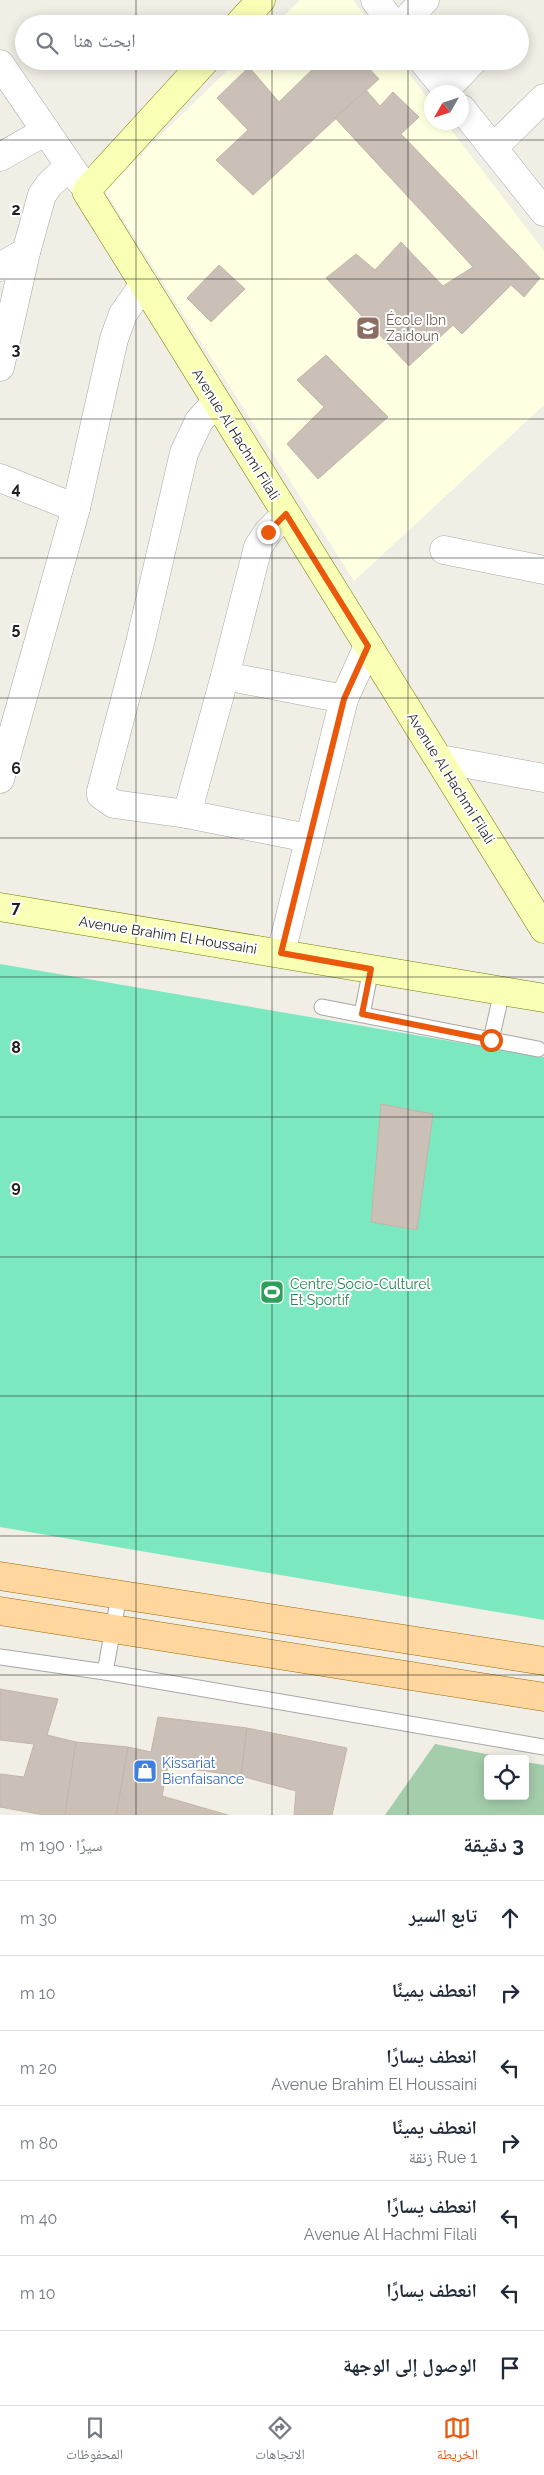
<!DOCTYPE html>
<html lang="ar">
<meta charset="utf-8">
<style>
:root{--surface:#fff;--page:#f6f6f7;--text:#1f2937;--muted:#747a83;--line:#e0e1e3;--accent:#ea580c}
body{margin:0;font-family:Raleway,"Noto Naskh Arabic",sans-serif;background:var(--page);color:var(--text);direction:rtl}
.controls{position:absolute;right:15px;bottom:15px;display:grid;overflow:hidden;border-radius:5px;box-shadow:0 2px 12px #0003}
.controls button{width:45px;height:45px;display:grid;place-items:center;padding:0;border:0;border-bottom:1px solid var(--line);background:var(--surface);color:var(--text);font:25px sans-serif}
.compass{position:absolute;left:424px;top:85px;width:45px;height:45px;border-radius:50%;background:var(--surface);box-shadow:0 2px 12px #0003;rotate:231deg}
.stop{position:absolute;width:15px;height:15px;margin:-11px;border:4px solid #ea580c;border-radius:50%;background:#fff}
.stop.end{background:#ea580c;border-color:#fff;box-shadow:0 1px 5px #0008}
.list{margin:0;padding:0;list-style:none}
h2{display:flex;justify-content:space-between;align-items:center;height:65px;margin:0;padding:0 20px;font-size:21px}
h2 small{font-size:16px;font-weight:400;color:var(--muted)}
.list li{display:grid;grid-template-columns:32px 1fr auto;gap:15px;align-items:center;box-sizing:border-box;height:75px;padding:0 20px;border-top:1px solid var(--line)}
.list b{display:block;font-size:19px;white-space:nowrap}
.list p{margin:0;font-size:16px;white-space:nowrap;color:var(--muted)}
.list em{font-size:16px;font-style:normal;color:var(--muted)}
.icon{flex:none;width:28px;height:28px;fill:none;stroke:currentColor;stroke-width:2;stroke-linecap:round;stroke-linejoin:round}
.map{position:relative;flex:none;width:544px;height:1815px;overflow:hidden;direction:ltr}
.search{position:absolute;background:var(--surface);box-shadow:0 2px 12px #0003;left:15px;right:15px;top:15px;height:55px;display:flex;align-items:center;gap:12px;box-sizing:border-box;padding:0 18px;border-radius:28px;color:var(--muted);font-size:19px}
.sheet{height:590px;background:var(--surface)}
nav{display:flex;justify-content:space-around;align-items:center;box-sizing:border-box;height:70px;border-top:1px solid var(--line);background:var(--surface);font-size:14px;color:var(--muted)}
nav a{display:grid;justify-items:center;gap:2px}
nav .on{color:var(--accent)}
.map>svg:first-child{display:block}
</style>
<div class="map">
<svg width="544" height="1815" viewBox="0 0 544 1815">
<rect width="100%" height="100%" fill="#f1eee5"/>
<g fill="#ffffe1">
<path d="M 300,0 L 353,0 L 371,24 L 275,24 Z"/>
<path d="M 237,61 L 400,61 L 431,103 L 432,122 L 446,123 L 544,251 L 544,405 L 354,581 L 104,190 Z"/>
</g>
<path fill="#a4cdab" d="M 435,1744 L 511,1759 L 488,1759 L 488,1796 L 525,1796 L 525,1762 L 544,1765 L 544,1815 L 385,1815 Z"/>
<path fill="#7ce8c0" d="M 0,964 L 544,1057 L 544,1620 L 0,1527 Z"/>
<g fill="#cac0b8" stroke="#c5b4a6">
<path d="M 321,61 L 362,61 L 379,79 L 253,195 L 216,160 L 248,130 L 217,98 L 249,67 L 279,102 Z"/>
<path d="M 366,90 L 380,106 L 393,92 L 419,117 L 401,134 L 540,278 L 524,297 L 511,285 L 462,334 L 453,325 L 409,366 L 326,278 L 356,254 L 375,270 L 401,242 L 443,286 L 473,267 L 335,118 Z"/>
<path d="M 219,265 L 245,289 L 211,322 L 187,298 Z"/>
<path d="M 326,355 L 388,417 L 318,479 L 287,444 L 324,407 L 297,380 Z"/>
<path d="M 381,1104 L 433,1114 L 417,1230 L 371,1222 Z"/>
<path d="M 0,1689 L 58,1699 L 47,1735 L 76,1742 L 65,1815 L 44,1815 L 0,1807 L 0,1774 L 24,1777 L 34,1744 L 0,1740 Z"/>
<path d="M 158,1717 L 247,1728 L 241,1776 L 168,1766 L 162,1796 L 228,1815 L 116,1815 L 128,1747 L 151,1752 Z"/>
<path d="M 247,1728 L 347,1748 L 332,1815 L 294,1815 L 296,1791 L 241,1776 Z"/>
<path d="M 76,1742 L 128,1747 L 116,1815 L 65,1815 Z"/>
</g>
<g fill="none" stroke-linecap="round" stroke-linejoin="round">
<g stroke="#a7a7a7" stroke-width="17">
<g id="lane">
<path d="M 322,1007 L 538,1049"/>
<path d="M 362,1014 L 371,969"/>
<path d="M 491,1040 L 502,991"/>
<path d="M 0,1657 L 105,1672 L 544,1747"/>
<path d="M 105,1672 L 119,1596"/>
</g>
</g>
<g stroke="#a7a7a7" stroke-width="29">
<g id="street">
<path d="M 375,0 L 393,24"/>
<path d="M 402,24 L 425,0"/>
<path d="M 423,61 L 448,92"/>
<path d="M 0,64 L 80,181"/>
<path d="M 446,89 L 473,61"/>
<path d="M 462,109 L 544,212"/>
<path d="M 493,148 L 544,98"/>
<path d="M 0,157 L 46,131"/>
<path d="M 0,267 L 26,252"/>
<path d="M 0,367 L 26,252 L 42,195 L 49,185 L 69,166"/>
<path d="M 216,402 L 199,421 L 184,453 L 140,643 L 101,791 L 101,795 L 114,804 L 187,814 L 308,838"/>
<path d="M 0,478 L 76,508"/>
<path d="M 444,550 L 544,570"/>
<path d="M 225,676 L 344,699"/>
<path d="M 440,759 L 544,778"/>
<path d="M 0,779 L 76,508 L 114,339 L 123,314 L 144,284"/>
<path d="M 187,814 L 225,676 L 258,547 L 268,532 L 286,514"/>
<path d="M 281,953 L 344,699 L 368,646"/>
</g>
</g>
<g stroke="#6e7e00" stroke-width="29">
<g id="secondary">
<path d="M 239,24 L 261,0"/>
<path d="M 205,61 L 86,191 L 544,929"/>
<path d="M 0,907 L 544,998"/>
</g>
</g>
<g stroke="#9c6a00" stroke-width="29">
<g id="primary">
<path d="M 0,1576 L 544,1661"/>
<path d="M 0,1611 L 544,1697"/>
</g>
</g>
<use href="#lane" stroke="#fff" stroke-width="15"/>
<use href="#street" stroke="#fff" stroke-width="28"/>
<use href="#secondary" stroke="#faffb6" stroke-width="28"/>
<use href="#primary" stroke="#ffd69d" stroke-width="28"/>
</g>
<g fill="none" stroke-linecap="round" stroke-linejoin="round">
<path stroke="#ea580c" stroke-width="6" d="M 268,532 L 286,514 L 368,646 L 344,699 L 281,953 L 371,969 L 362,1014 L 491,1040"/>
</g>
<path fill="none" stroke="#202020" stroke-width="1" stroke-opacity="0.55" d="M 136,0 L 136,24M 272,0 L 272,24M 408,0 L 408,24M 136,61 L 136,1815M 272,61 L 272,1815M 408,61 L 408,1815M 0,140 L 544,140M 0,279 L 544,279M 0,419 L 544,419M 0,558 L 544,558M 0,698 L 544,698M 0,838 L 544,838M 0,977 L 544,977M 0,1117 L 544,1117M 0,1257 L 544,1257M 0,1396 L 544,1396M 0,1536 L 544,1536M 0,1675 L 544,1675"/>
<defs>
<g id="school-square" transform="scale(1.25)"><rect x="-9" y="-9" width="18" height="18" rx="4" fill="#8d6e63" stroke="#fff"/><path d="M0-5L7-2L0 1L-7-2ZM-4 1L0 2.5L4 1V4Q0 6-4 4Z" fill="#fff"/></g>
<g id="stadium-square" transform="scale(1.25)"><rect x="-9" y="-9" width="18" height="18" rx="4" fill="#2e9e5b" stroke="#fff"/><path d="M0-5a6.5 5 0 1 0 0 10a6.5 5 0 1 0 0-10ZM-3.5-1.8h7v3.6h-7Z" fill="#fff"/></g>
<g id="shop-square" transform="scale(1.25)"><rect x="-9" y="-9" width="18" height="18" rx="4" fill="#3f7fe0" stroke="#fff"/><path d="M-5-2.5h2.3a2.7 3.5 0 0 1 5.4 0H5L5.5 6h-11ZM-1.5-2.5h3a1.5 2.3 0 0 0-3 0Z" fill="#fff"/></g>
</defs>
<g fill-rule="evenodd">
<use href="#school-square" x="368" y="328"/>
<use href="#stadium-square" x="272" y="1292"/>
<use href="#shop-square" x="145" y="1771"/>
</g>
<g text-anchor="middle" dominant-baseline="central" stroke-width="4" stroke-linejoin="round" paint-order="stroke">
<g font-size="14" fill="#785e54" stroke="#fff" text-anchor="start">
<text x="386" y="320">École Ibn<tspan x="386" dy="16">Zaidoun</tspan></text>
</g>
<g font-size="14" fill="#202020" stroke="#fff">
<text transform="translate(236 434) rotate(58)">Avenue Al Hachmi Filali</text>
<text transform="translate(451 778) rotate(58)">Avenue Al Hachmi Filali</text>
<text transform="translate(168 935) rotate(9)">Avenue Brahim El Houssaini</text>
</g>
<g font-size="14" fill="#27864d" stroke="#fff" text-anchor="start">
<text x="290" y="1284">Centre Socio-Culturel<tspan x="290" dy="16">Et Sportif</tspan></text>
</g>
<g font-size="14" fill="#366cbe" stroke="#fff" text-anchor="start">
<text x="162" y="1763">Kissariat<tspan x="162" dy="16">Bienfaisance</tspan></text>
</g>
</g>
<g font-size="16" text-anchor="middle" font-weight="bold" fill="#202020" stroke="#fff" stroke-width="4" stroke-linejoin="round" paint-order="stroke">
<text x="16" y="215">2</text>
<text x="16" y="355">3</text>
<text x="16" y="494">4</text>
<text x="16" y="634">5</text>
<text x="16" y="774">6</text>
<text x="16" y="913">7</text>
<text x="16" y="1053">8</text>
<text x="16" y="1192">9</text>
</g>
</svg>
<div class="controls">
<button><svg class="icon" aria-label="locate" viewBox="0 0 24 24"><circle cx="12" cy="12" r="6"/><path d="M12 2v4M12 18v4M2 12h4M18 12h4"/></svg></button>
</div>
<svg class="compass" viewBox="-18 -18 36 36"><path d="M0-13l5 13h-10z" fill="#e53935"/><path d="M0 13l5-13h-10z" fill="#747a83"/></svg>
<div class="stop" style="left:491px;top:1040px"></div>
<div class="stop end" style="left:268px;top:532px"></div>
<div class="search"><svg class="icon" aria-label="search" viewBox="0 0 24 24"><circle cx="10" cy="10" r="6"/><path d="M15 15l6 6"/></svg>ابحث هنا</div>
</div>
<section class="sheet">
<h2>3 دقيقة<small>سيرًا · 190 m</small></h2>
<ul class="list">
<li><svg class="icon" aria-label="ahead" viewBox="0 0 24 24"><path d="M12 20V5M6 11l6-6 6 6"/></svg><div><b>تابع السير</b></div><em>30 m</em></li>
<li><svg class="icon" aria-label="right" viewBox="0 0 24 24"><path d="M7 20v-9h11M14 6l5 5-5 5"/></svg><div><b>انعطف يمينًا</b></div><em>10 m</em></li>
<li><svg class="icon" aria-label="left" viewBox="0 0 24 24"><path d="M17 20v-9H6M10 6l-5 5 5 5"/></svg><div><b>انعطف يسارًا</b><p>Avenue Brahim El Houssaini</p></div><em>20 m</em></li>
<li><svg class="icon" aria-label="right" viewBox="0 0 24 24"><path d="M7 20v-9h11M14 6l5 5-5 5"/></svg><div><b>انعطف يمينًا</b><p>Rue 1 زنقة</p></div><em>80 m</em></li>
<li><svg class="icon" aria-label="left" viewBox="0 0 24 24"><path d="M17 20v-9H6M10 6l-5 5 5 5"/></svg><div><b>انعطف يسارًا</b><p>Avenue Al Hachmi Filali</p></div><em>40 m</em></li>
<li><svg class="icon" aria-label="left" viewBox="0 0 24 24"><path d="M17 20v-9H6M10 6l-5 5 5 5"/></svg><div><b>انعطف يسارًا</b></div><em>10 m</em></li>
<li><svg class="icon" aria-label="arrive" viewBox="0 0 24 24"><path d="M6 21V4h12l-3 4 3 4H6"/></svg><div><b>الوصول إلى الوجهة</b></div></li>
</ul>
</section>
<nav>
<a class="on"><svg class="icon" aria-label="map" viewBox="0 0 24 24"><path d="M3 6l6-2 6 2 6-2v14l-6 2-6-2-6 2zM9 4v14M15 6v14"/></svg>الخريطة</a>
<a><svg class="icon" aria-label="directions" viewBox="0 0 24 24"><path d="M12 3l9 9-9 9-9-9zM9 14v-3h6M13 9l2 2-2 2"/></svg>الاتجاهات</a>
<a><svg class="icon" aria-label="saved" viewBox="0 0 24 24"><path d="M7 4h10v16l-5-4-5 4z"/></svg>المحفوظات</a>
</nav>
